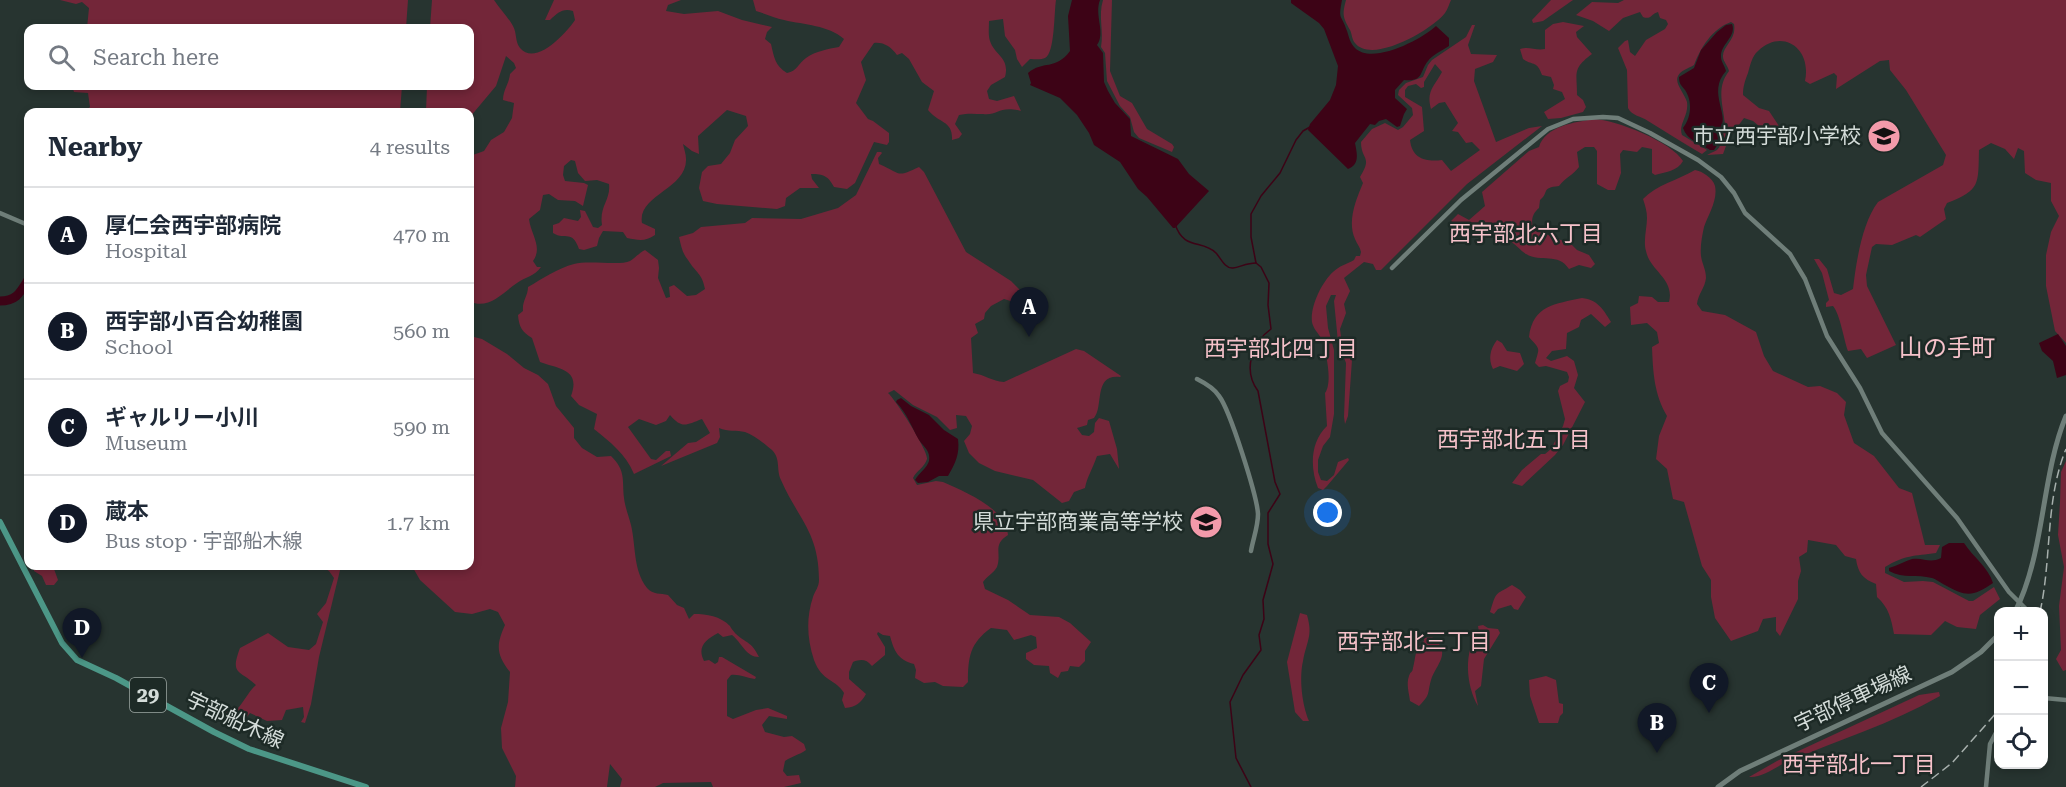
<!DOCTYPE html>
<meta charset="utf-8">
<style>
:root{--surface:#fff;--page:#f6f6f7;--text:#1f2937;--muted:#747a83;--line:#e0e1e3;--accent:#111827}
body{margin:0;font-family:"Roboto Serif","Noto Sans JP",serif;background:var(--page);color:var(--text)}
.controls{position:absolute;right:18px;bottom:18px;display:grid;overflow:hidden;border-radius:12px;box-shadow:0 3px 9px #0003}
.controls button{width:54px;height:54px;display:grid;place-items:center;padding:0;border:0;border-bottom:2px solid var(--line);background:var(--surface);color:var(--text);font:30px sans-serif}
.you{position:absolute;left:1328px;top:513px;width:21px;height:21px;margin:-15px;border:4px solid #fff;border-radius:50%;background:#1a73e8;box-shadow:0 0 0 9px #1a73e833}
.badge{display:grid;place-items:center;width:39px;height:39px;border-radius:50%;background:var(--accent);color:#fff;font-size:20px;font-weight:700}
.pin{position:absolute;translate:-50% -50px;filter:drop-shadow(0 2px 3px #0008)}
.pin::after{content:'';position:absolute;top:32px;width:21px;height:18px;background:inherit;clip-path:polygon(0 0,100% 0,50% 100%)}
.list{margin:0;padding:0;list-style:none}
h2{display:flex;justify-content:space-between;align-items:center;height:78px;margin:0;padding:0 24px;font-size:26px}
h2 small{font-size:20px;font-weight:400;color:var(--muted)}
.list li{display:grid;grid-template-columns:39px 1fr auto;gap:18px;align-items:center;box-sizing:border-box;height:96px;padding:0 24px;border-top:2px solid var(--line)}
.list b{display:block;font-size:22px;white-space:nowrap}
.list p{margin:0;font-size:20px;white-space:nowrap;color:var(--muted)}
.list em{font-size:20px;font-style:normal;color:var(--muted)}
.icon{flex:none;width:33px;height:33px;fill:none;stroke:currentColor;stroke-width:2;stroke-linecap:round;stroke-linejoin:round}
.map{position:relative;flex:none;width:2066px;height:787px;overflow:hidden}
.search{position:absolute;background:var(--surface);box-shadow:0 3px 9px #0003;left:24px;top:24px;width:450px;height:66px;display:flex;align-items:center;gap:15px;box-sizing:border-box;padding:0 21px;border-radius:12px;color:var(--muted);font-size:22px}
.panel{position:absolute;background:var(--surface);box-shadow:0 3px 9px #0003;left:24px;top:108px;width:450px;height:462px;border-radius:12px}
.map>svg:first-child{display:block}
</style>
<div class="map">
<svg width="2066" height="787" viewBox="0 0 2066 787">
<rect width="100%" height="100%" fill="#273430"/>
<g fill="#732639" fill-rule="evenodd">
<path d="M 60,0 L 408,0 L 406,28 L 87,28 L 89,8 L 82,2 L 76,4 Z"/>
<path d="M 432,0 L 494,0 C 500,9 508,17 513,26 C 517,33 515,42 520,48 C 536,67 567,32 575,20 L 573,11 C 562,8 558,13 550,20 L 545,20 L 554,0 L 681,0 L 668,5 L 666,11 L 684,14 L 718,11 L 742,20 L 772,27 L 767,32 L 765,39 L 771,44 C 774,57 775,66 787,73 C 797,71 798,64 806,58 C 816,51 828,49 839,47 L 844,39 C 828,25 805,25 784,20 C 775,18 766,14 756,11 L 753,0 L 1056,0 C 1054,11 1055,54 1045,58 C 1041,60 1034,59 1030,59 L 1022,67 L 1017,59 L 1015,50 L 1005,36 L 1003,19 L 989,21 C 989,27 988,35 990,41 C 995,56 1010,57 1005,77 L 991,85 L 987,91 L 989,99 L 997,101 L 1014,96 L 1021,111 C 999,105 998,116 983,114 C 975,114 968,113 959,115 L 955,124 L 962,134 L 959,138 L 952,140 C 953,120 939,124 928,110 L 934,91 L 922,82 L 909,59 L 902,53 L 897,55 C 891,47 884,42 874,43 L 861,62 L 866,80 L 856,103 L 868,119 L 873,121 L 889,133 L 889,142 L 887,145 L 874,142 L 855,183 L 847,189 L 834,187 C 828,176 824,174 811,174 L 812,179 L 819,188 L 800,188 L 786,198 L 785,206 L 777,209 L 717,204 L 703,201 L 699,188 L 702,172 L 708,166 L 721,164 L 730,153 L 735,140 L 748,126 L 746,116 L 727,110 L 698,136 L 699,154 L 692,151 L 683,144 C 684,149 686,154 686,159 C 687,189 637,195 642,223 L 655,229 L 655,235 C 645,242 638,240 627,238 L 623,232 L 603,231 L 599,238 L 597,246 L 584,250 L 579,249 C 572,229 566,241 553,233 L 553,225 L 559,223 L 564,218 L 578,221 L 581,217 L 580,210 L 585,211 L 593,227 L 598,228 L 602,225 C 599,206 611,200 609,184 L 597,180 L 585,181 L 578,173 L 575,161 L 571,160 L 564,166 L 563,175 L 565,181 L 584,183 L 588,185 L 583,206 L 575,201 L 558,200 L 549,194 L 543,195 L 540,210 L 529,219 C 531,235 543,247 533,261 L 537,267 L 541,267 C 535,276 525,277 517,283 C 501,294 490,309 470,302 L 470,156 L 484,151 L 491,140 L 504,132 L 512,118 L 514,103 L 503,100 C 503,90 509,84 510,74 L 516,68 L 514,63 L 506,56 L 496,86 L 470,117 L 470,112 L 426,112 L 427,86 L 470,86 L 470,28 L 430,28 Z"/>
<path d="M 1103,0 L 1112,0 L 1110,71 L 1120,96 L 1132,103 L 1147,129 L 1172,144 L 1174,147 L 1172,152 L 1139,138 L 1134,132 L 1130,117 L 1120,106 L 1107,81 L 1105,53 L 1101,47 C 1104,31 1098,16 1103,0 Z"/>
<path d="M 1346,0 L 1451,0 C 1449,4 1448,9 1445,13 C 1433,29 1372,65 1355,43 C 1352,40 1352,34 1350,30 C 1343,17 1342,15 1346,0 Z"/>
<path d="M 1551,0 L 1573,0 L 1543,21 L 1533,23 L 1532,20 Z"/>
<path d="M 1624,0 L 2066,0 L 2066,343 L 2055,331 L 2046,286 L 2046,255 L 2051,232 L 2059,216 L 2051,201 L 2051,183 L 2036,180 L 2025,173 L 2024,151 L 2018,148 L 2014,159 L 2005,149 L 1991,143 L 1979,150 C 1978,184 1981,190 1947,203 L 1944,209 L 1946,219 L 1920,237 L 1916,235 L 1892,245 L 1876,244 L 1872,247 L 1866,275 L 1867,286 L 1896,345 L 1867,358 L 1861,349 L 1848,351 C 1844,340 1840,314 1833,306 L 1826,307 L 1826,303 L 1829,300 L 1822,273 L 1814,259 L 1819,259 L 1827,269 L 1834,293 L 1841,295 L 1853,289 C 1856,263 1862,223 1878,202 L 1943,165 L 1946,155 L 1906,90 L 1890,70 L 1889,60 L 1880,61 L 1836,89 L 1837,76 L 1834,73 L 1810,84 L 1805,81 C 1812,48 1782,28 1758,51 C 1752,56 1750,66 1748,73 C 1745,81 1743,86 1743,95 L 1759,108 L 1769,111 L 1781,129 L 1765,131 L 1753,121 L 1744,118 L 1729,138 L 1723,154 L 1707,155 C 1710,153 1714,152 1717,150 C 1724,144 1720,132 1725,125 C 1723,104 1716,88 1729,71 C 1728,66 1723,61 1723,57 C 1722,46 1737,40 1734,24 L 1731,22 C 1712,29 1701,47 1694,65 C 1689,68 1680,71 1678,76 C 1674,83 1685,94 1687,102 C 1689,116 1678,124 1682,135 L 1707,150 L 1702,154 C 1683,143 1666,132 1648,121 C 1641,116 1632,116 1628,108 L 1627,70 L 1618,48 L 1625,41 L 1628,40 L 1630,52 L 1635,56 L 1646,40 L 1665,29 L 1668,24 L 1666,20 L 1660,18 L 1658,12 C 1651,14 1651,20 1643,17 L 1640,12 L 1623,18 L 1609,31 L 1593,21 L 1576,15 L 1592,2 L 1618,3 Z"/>
<path d="M 1563,22 L 1584,26 L 1576,32 L 1577,37 L 1592,54 C 1572,69 1577,72 1577,95 L 1583,100 L 1586,107 L 1583,112 L 1561,118 L 1548,119 L 1544,112 L 1565,99 L 1562,92 L 1553,89 L 1554,85 L 1551,77 L 1542,75 C 1537,60 1533,66 1523,59 L 1520,49 C 1529,46 1536,51 1545,49 L 1545,30 L 1553,24 Z"/>
<path d="M 1472,25 L 1475,25 L 1468,45 L 1471,54 L 1497,55 L 1493,62 L 1475,69 L 1474,81 L 1496,142 L 1529,128 L 1542,126 L 1467,184 L 1381,270 L 1376,270 L 1373,264 L 1364,262 L 1344,278 L 1350,291 L 1344,304 L 1346,313 L 1340,329 L 1342,344 L 1352,360 L 1348,416 L 1345,424 L 1344,417 L 1346,363 L 1338,342 L 1334,301 L 1336,295 L 1331,295 L 1326,306 L 1328,328 L 1334,350 L 1334,414 L 1330,437 L 1323,446 L 1318,460 L 1318,472 L 1321,480 L 1327,481 L 1334,475 L 1338,462 L 1348,458 L 1349,460 L 1327,486 L 1323,490 L 1318,488 C 1310,468 1310,442 1327,426 L 1325,393 C 1333,382 1326,350 1321,338 C 1318,333 1313,328 1312,322 C 1310,306 1322,282 1333,272 C 1339,266 1347,264 1354,260 L 1356,256 L 1360,256 L 1361,252 C 1360,247 1357,244 1355,239 C 1347,221 1356,200 1363,183 L 1360,177 C 1373,156 1361,160 1361,142 L 1372,129 L 1385,123 L 1398,130 L 1403,127 L 1413,115 L 1412,108 L 1398,95 L 1399,90 L 1406,83 L 1423,77 L 1428,65 L 1432,60 L 1466,37 ZM 1435,64 L 1442,72 C 1434,87 1426,91 1431,109 L 1439,103 L 1445,102 L 1458,123 L 1452,131 L 1458,132 L 1466,143 L 1472,142 L 1480,150 L 1451,171 L 1442,160 C 1426,162 1412,159 1410,140 L 1424,131 L 1422,107 L 1405,97 L 1405,90 L 1408,86 L 1416,84 L 1421,88 L 1424,87 L 1424,82 Z"/>
<path d="M 72,86 L 402,86 L 400,112 L 83,112 L 90,107 L 88,93 L 74,92 Z"/>
<path d="M 1594,119 C 1616,120 1672,142 1683,161 C 1678,171 1665,172 1655,175 L 1652,173 L 1652,149 L 1642,147 L 1637,152 L 1623,150 L 1620,154 L 1621,173 L 1615,190 L 1608,190 L 1597,184 L 1597,151 L 1594,147 L 1585,147 L 1577,152 L 1579,167 C 1573,175 1565,178 1559,186 C 1540,188 1550,192 1540,200 L 1539,208 C 1532,214 1531,220 1533,229 L 1571,244 L 1577,250 L 1589,255 L 1595,264 L 1591,268 L 1579,265 L 1569,269 C 1558,252 1541,263 1526,254 C 1519,250 1516,243 1507,240 C 1485,232 1472,238 1451,221 L 1458,214 L 1469,220 L 1485,206 L 1482,192 L 1529,151 L 1539,147 C 1545,126 1576,122 1594,119 Z"/>
<path d="M 877,152 L 881,152 L 882,153 L 878,158 L 879,164 C 902,174 896,178 919,167 L 924,172 L 966,252 L 1011,281 L 1028,298 L 1017,303 L 1004,299 L 991,306 L 985,313 L 984,319 L 975,324 L 978,333 L 971,338 L 973,373 C 985,375 992,381 1004,382 L 1076,349 L 1084,351 L 1121,376 L 1120,377 C 1093,374 1104,406 1094,418 L 1088,420 L 1087,425 L 1077,428 L 1082,435 L 1089,436 L 1094,432 L 1095,423 L 1099,418 L 1109,421 L 1117,449 L 1119,469 L 1110,454 L 1097,456 C 1093,468 1087,477 1085,488 L 1074,492 L 1069,501 L 1062,503 L 1033,480 L 995,471 L 979,463 L 969,453 L 964,441 L 970,434 L 972,426 L 966,416 L 956,415 L 957,428 L 950,430 L 937,417 L 913,405 L 894,390 L 888,393 C 895,399 928,450 927,459 C 925,467 916,471 913,478 L 917,485 L 936,481 L 943,482 C 965,492 1006,508 1008,535 C 992,545 1002,553 997,567 C 994,573 987,576 983,582 L 985,589 L 1008,600 L 1030,615 L 1059,617 L 1070,623 L 1091,642 L 1085,651 L 1085,661 L 1079,667 L 1070,666 L 1068,671 L 1061,672 L 1058,678 L 1050,673 L 1049,666 L 1034,665 L 1026,659 L 1026,653 L 1037,648 L 1036,637 L 1031,635 L 1014,640 L 1007,630 L 991,628 C 970,643 968,657 968,682 L 963,687 L 943,686 L 935,682 L 924,683 L 915,678 L 916,670 L 914,664 C 898,660 894,651 890,636 L 883,635 L 878,632 L 877,634 L 885,647 L 885,655 L 872,666 C 866,659 861,659 853,662 L 849,672 L 849,679 L 866,694 C 861,703 856,707 845,708 L 842,700 L 844,693 C 836,679 822,682 814,660 C 807,639 806,618 813,597 C 815,591 819,587 819,580 C 819,532 798,519 781,480 C 776,470 781,459 772,450 C 765,444 754,435 745,432 C 737,430 728,432 719,428 L 720,437 L 717,443 L 661,466 L 688,443 L 696,442 L 710,433 L 702,419 C 686,425 682,429 670,415 L 666,421 L 656,425 L 639,419 L 628,427 L 651,459 L 656,460 L 666,451 L 670,451 L 671,456 L 634,474 C 625,453 611,443 594,429 L 597,414 L 579,405 L 571,396 C 581,369 559,369 540,362 L 532,338 C 522,332 519,327 518,315 L 523,311 C 522,301 528,296 528,287 C 542,279 558,268 574,264 C 589,260 620,266 630,261 C 635,258 639,253 645,250 L 658,260 L 659,268 L 658,278 L 666,298 L 670,297 L 669,287 L 674,285 L 687,296 L 696,295 L 705,289 C 702,273 696,273 688,260 C 682,253 681,245 679,237 L 693,233 L 701,227 L 745,223 L 752,218 L 801,219 L 838,208 L 856,195 Z"/>
<path d="M 1695,170 C 1702,171 1713,178 1715,186 C 1718,200 1708,215 1704,227 C 1702,236 1700,247 1701,256 C 1702,264 1706,269 1706,278 C 1705,288 1698,294 1697,304 L 1702,311 L 1725,315 L 1756,332 L 1764,356 L 1773,371 L 1808,387 L 1820,386 L 1837,393 L 1846,402 L 1844,415 L 1854,443 L 1874,456 L 1899,488 L 1912,493 L 1925,545 L 1940,545 L 1936,553 C 1914,556 1905,555 1885,567 L 1885,573 L 1904,582 L 1923,581 L 1933,582 L 1969,601 L 1973,601 L 1994,587 L 2000,599 L 1980,615 L 1976,629 L 1957,627 L 1945,621 L 1931,635 L 1894,634 C 1891,618 1889,608 1877,597 L 1876,584 C 1863,579 1858,573 1856,559 L 1845,556 L 1836,545 L 1808,540 L 1807,552 L 1799,557 L 1801,571 L 1798,581 L 1798,599 L 1780,636 L 1776,631 L 1776,617 L 1763,619 L 1758,631 L 1731,641 L 1715,618 L 1711,597 L 1711,580 L 1702,566 L 1684,502 L 1673,499 L 1667,469 L 1656,459 L 1659,436 L 1667,416 C 1654,394 1653,372 1652,347 L 1659,343 L 1657,332 L 1647,323 L 1631,325 L 1630,307 L 1638,303 L 1639,296 L 1652,297 L 1658,302 L 1669,302 C 1675,279 1650,271 1646,251 C 1643,241 1647,228 1647,218 C 1647,211 1645,205 1643,199 C 1656,185 1678,180 1695,170 Z"/>
<path d="M 1582,298 C 1598,300 1603,309 1611,322 L 1605,327 L 1591,314 L 1581,320 L 1579,327 L 1567,333 L 1566,349 L 1552,351 L 1546,358 L 1551,361 L 1567,356 L 1574,361 L 1578,375 L 1574,388 L 1585,402 L 1563,445 L 1555,455 L 1522,486 L 1512,483 L 1522,470 L 1541,454 L 1545,454 L 1551,449 L 1563,426 L 1565,419 L 1558,391 L 1560,386 L 1568,382 L 1569,377 L 1567,372 L 1546,366 L 1539,367 L 1535,363 C 1540,346 1540,350 1529,337 C 1533,305 1555,304 1582,298 Z"/>
<path d="M 470,336 L 482,339 L 507,354 L 524,368 L 538,375 L 548,384 L 556,406 L 574,428 L 574,438 L 582,448 L 597,457 L 611,456 C 626,471 622,479 624,498 C 625,507 629,517 631,525 C 636,546 633,570 647,588 C 653,595 661,593 668,595 L 677,605 L 684,608 L 689,619 L 694,614 C 707,614 720,616 730,626 C 730,627 735,633 736,634 C 747,644 751,641 759,657 C 746,657 742,643 732,635 L 723,637 L 718,633 C 705,640 697,647 704,661 L 709,660 L 715,664 L 718,662 L 719,657 L 722,657 L 756,677 L 755,679 C 747,678 739,674 731,675 L 727,680 L 727,716 L 733,719 L 756,710 L 768,708 L 787,716 L 787,719 L 769,716 L 762,725 L 765,732 L 784,737 L 792,736 L 804,744 L 806,750 C 799,755 792,756 785,761 L 783,771 L 787,776 L 799,775 L 801,783 L 784,787 L 713,787 L 711,782 L 663,783 L 655,787 L 620,787 L 622,779 L 610,764 L 607,787 L 515,787 L 516,776 L 502,748 L 501,728 L 508,702 L 510,672 C 496,654 496,645 505,625 L 498,612 L 490,609 L 472,614 L 455,612 L 420,580 L 412,566 L 470,566 Z"/>
<path d="M 1497,340 L 1502,343 L 1507,351 L 1520,353 L 1524,364 L 1517,371 L 1500,366 L 1493,369 C 1488,359 1490,349 1497,340 Z"/>
<path d="M 2066,461 L 2066,670 L 2063,671 L 2056,659 L 2061,650 L 2059,606 L 2064,567 L 2058,535 L 2060,502 L 2061,472 Z"/>
<path d="M 34,566 L 57,566 L 54,569 L 58,580 L 54,585 L 46,585 L 42,576 L 34,571 Z"/>
<path d="M 321,566 L 341,566 L 319,657 L 311,704 L 305,723 L 301,722 L 304,717 L 303,707 L 286,710 L 282,720 L 267,721 L 250,713 L 242,723 L 222,712 L 227,706 L 235,711 C 244,703 247,693 256,685 C 239,669 230,675 240,648 L 268,633 L 288,647 L 309,650 L 316,644 L 323,622 L 317,614 L 326,603 L 334,578 L 329,571 Z"/>
<path d="M 1512,585 L 1520,590 L 1526,597 L 1518,610 L 1514,609 L 1511,605 L 1498,609 L 1494,614 L 1490,612 C 1497,590 1494,596 1512,585 Z"/>
<path d="M 1300,613 L 1307,615 C 1313,636 1307,640 1303,661 C 1299,678 1302,705 1309,721 L 1303,721 L 1295,712 L 1287,662 Z"/>
<path d="M 1483,625 L 1488,628 L 1498,629 L 1500,633 L 1484,659 L 1481,686 L 1475,691 L 1478,706 C 1466,686 1463,650 1479,632 L 1478,626 Z"/>
<path d="M 1432,637 C 1453,653 1436,664 1431,680 C 1427,694 1431,694 1419,706 L 1410,701 C 1409,693 1406,684 1409,676 C 1411,670 1412,674 1413,668 C 1416,657 1414,650 1424,641 L 1424,638 Z"/>
<path d="M 1546,676 L 1556,680 L 1559,703 L 1563,704 L 1563,713 L 1560,716 L 1558,723 L 1539,723 L 1530,696 L 1529,680 Z"/>
<path d="M 1939,692 L 1940,696 C 1891,724 1838,740 1787,762 C 1775,767 1762,778 1749,777 L 1777,761 L 1919,695 Z"/>
</g>
<g fill="#3d0316">
<path d="M 1072,0 L 1100,0 C 1094,15 1106,33 1097,45 L 1103,53 L 1104,82 L 1108,91 L 1115,103 L 1130,119 L 1131,136 L 1178,159 L 1189,174 L 1209,191 L 1175,228 L 1173,228 L 1147,197 L 1138,189 L 1120,162 L 1094,145 L 1089,133 L 1077,115 L 1060,98 L 1030,85 L 1031,83 L 1028,73 C 1043,60 1055,71 1070,51 L 1068,16 Z"/>
<path d="M 1291,0 L 1342,0 C 1338,21 1341,13 1347,31 C 1349,37 1350,43 1355,48 C 1372,65 1421,40 1436,26 L 1449,38 L 1449,46 C 1443,50 1432,55 1428,61 C 1419,72 1424,82 1404,80 L 1395,90 L 1395,98 L 1407,109 L 1404,114 L 1400,126 L 1397,127 L 1386,119 L 1379,121 L 1375,125 L 1370,124 L 1355,143 C 1357,154 1360,164 1348,169 L 1308,130 L 1310,124 L 1330,100 L 1336,85 L 1338,66 L 1324,29 L 1319,23 L 1291,3 Z"/>
<path d="M 1732,24 C 1737,37 1720,44 1721,57 C 1721,62 1725,66 1726,71 C 1706,93 1732,117 1719,129 L 1718,144 L 1714,150 L 1710,150 C 1700,144 1687,140 1683,128 C 1691,118 1693,102 1685,90 C 1681,85 1679,84 1679,77 L 1694,68 L 1701,50 L 1717,32 L 1726,25 Z"/>
<path d="M 2058,334 L 2066,346 L 2066,375 L 2057,378 L 2053,361 L 2042,351 L 2039,343 Z"/>
<path d="M 901,398 L 911,406 L 929,415 L 944,430 L 958,439 C 960,454 955,464 948,476 L 939,476 L 928,482 L 918,483 L 915,480 C 919,473 927,468 929,461 C 931,451 923,446 919,440 C 911,426 908,415 896,402 L 897,400 Z"/>
<path d="M 1949,543 L 1964,543 C 1973,557 1988,567 1993,583 C 1973,597 1966,597 1945,585 C 1941,583 1936,579 1932,578 C 1917,574 1904,579 1889,571 L 1889,568 C 1897,566 1905,561 1912,559 C 1924,557 1929,564 1941,558 L 1942,547 Z"/>
</g>
<g fill="none" stroke-linecap="round" stroke-linejoin="round">
<g stroke="#3d0316" stroke-width="1.5">
<path d="M 1175,224 C 1184,251 1202,239 1216,253 C 1220,257 1225,269 1233,268 C 1240,267 1247,263 1256,263"/>
<path d="M 1251,787 L 1236,758 L 1230,702 L 1243,675 L 1261,650 L 1259,635 L 1264,619 L 1263,600 L 1273,564 L 1268,544 L 1268,513 L 1280,494 L 1275,482 L 1258,391 C 1243,371 1251,343 1271,329 L 1268,305 L 1269,283 L 1261,267 L 1256,263 L 1251,237 L 1251,214 L 1261,196 L 1280,173 L 1296,140 L 1303,131 L 1310,127"/>
</g>
<path stroke="#3d0316" stroke-width="9" d="M 0,301 C 16,301 20,293 28,280"/>
<g stroke="#6f7e79" stroke-width="4.5">
<path d="M 0,213 L 28,225"/>
<path d="M 1392,268 L 1461,200 L 1548,129 L 1573,119 L 1603,117 L 1618,118 L 1650,133 L 1698,160 L 1721,177 L 1734,193 L 1745,213 L 1790,254 L 1805,279 L 1827,336 L 1860,388 L 1882,433 L 1957,518 L 2009,592 L 2029,612"/>
<path d="M 1197,379 C 1205,383 1214,388 1219,396 C 1230,410 1257,496 1258,514 C 1258,527 1253,539 1251,551"/>
<path d="M 2044,698 L 2066,700"/>
<path d="M 1986,787 L 1990,744 L 1998,729"/>
</g>
<g stroke="#6f7e79" stroke-width="5">
<path d="M 2015,612 C 2045,553 2041,476 2066,416"/>
<path d="M 1718,787 L 1740,771 L 1952,672 L 1981,652 L 1998,635"/>
</g>
<path stroke="#4c9787" stroke-width="6" d="M 0,522 L 62,643 L 77,660 L 116,678 L 214,732 L 249,749 L 366,787"/>
<g stroke="#a7b0ad" stroke-width="1.5" stroke-dasharray="9 4.5" stroke-linecap="butt">
<path d="M 2040,612 C 2052,558 2045,500 2066,449"/>
<path d="M 1921,787 L 1952,763 L 1998,711"/>
</g>
</g>
<defs>
<g id="school-disc" transform="scale(1.725)"><circle r="9.5" fill="#f39aaa" stroke="#1d2a26"/><path d="M0-5L7-2L0 1L-7-2ZM-4 1L0 2.5L4 1V4Q0 6-4 4Z" fill="#111"/></g>
</defs>
<g fill-rule="evenodd">
<use href="#school-disc" x="1884" y="136"/>
<use href="#school-disc" x="1206" y="522"/>
</g>
<g text-anchor="middle" dominant-baseline="central" stroke-width="5" stroke-linejoin="round" paint-order="stroke">
<rect fill="#1d2a26" stroke="#9da7a3" stroke-width="1.5" x="130" y="678" width="36" height="34" rx="4.5"/>
<g font-size="20" font-weight="bold" fill="#d4dcd9">
<text x="148" y="695">29</text>
</g>
<g font-size="21" fill="#d4dcd9" stroke="#1d2a26" text-anchor="end">
<text x="1861" y="136">市立西宇部小学校</text>
<text x="1183" y="522">県立宇部商業高等学校</text>
</g>
<g font-size="21" fill="#d4dcd9" stroke="#1d2a26">
<text transform="translate(1853 699) rotate(-25)">宇部停車場線</text>
<text transform="translate(235 720) rotate(25)">宇部船木線</text>
</g>
<g font-size="22" fill="#f6c2ca" stroke="#1d2a26">
<text x="1526" y="233">西宇部北六丁目</text>
<text x="1281" y="348">西宇部北四丁目</text>
<text x="1514" y="439">西宇部北五丁目</text>
<text x="1414" y="641">西宇部北三丁目</text>
<text x="1859" y="764">西宇部北一丁目</text>
</g>
<g font-size="24" fill="#f6c2ca" stroke="#1d2a26">
<text x="1947" y="348">山の手町</text>
</g>
</g>
</svg>
<div class="controls">
<button>+</button>
<button>−</button>
<button><svg class="icon" aria-label="locate" viewBox="0 0 24 24"><circle cx="12" cy="12" r="6"/><path d="M12 2v4M12 18v4M2 12h4M18 12h4"/></svg></button>
</div>
<div class="you"></div>
<div class="pin badge" style="left:1029px;top:337px">A</div>
<div class="pin badge" style="left:1657px;top:753px">B</div>
<div class="pin badge" style="left:1709px;top:713px">C</div>
<div class="pin badge" style="left:82px;top:658px">D</div>
<div class="search"><svg class="icon" aria-label="search" viewBox="0 0 24 24"><circle cx="10" cy="10" r="6"/><path d="M15 15l6 6"/></svg>Search here</div>
<section class="panel">
<h2>Nearby<small>4 results</small></h2>
<ul class="list">
<li><span class="badge">A</span><div><b>厚仁会西宇部病院</b><p>Hospital</p></div><em>470 m</em></li>
<li><span class="badge">B</span><div><b>西宇部小百合幼稚園</b><p>School</p></div><em>560 m</em></li>
<li><span class="badge">C</span><div><b>ギャルリー小川</b><p>Museum</p></div><em>590 m</em></li>
<li><span class="badge">D</span><div><b>蔵本</b><p>Bus stop · 宇部船木線</p></div><em>1.7 km</em></li>
</ul>
</section>
</div>
